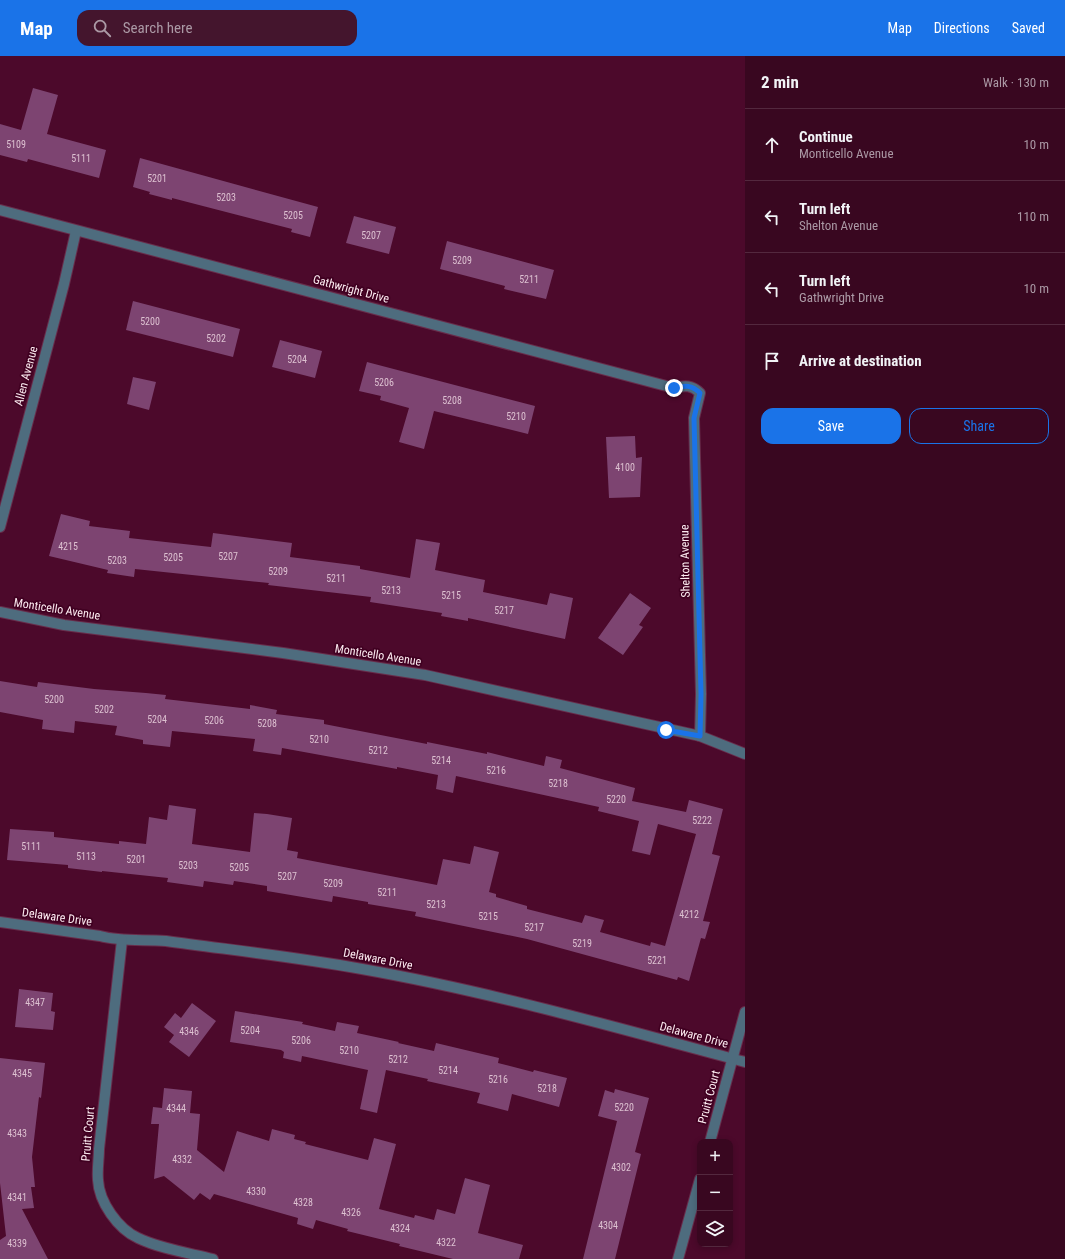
<!DOCTYPE html>
<meta charset="utf-8">
<style>
:root{--surface:#390720;--page:#44152d;--text:#f1f3f6;--muted:#ab99a5;--line:#53283e;--accent:#1a73e8}
body{margin:0;font-family:"Roboto Condensed",sans-serif;background:var(--page);color:var(--text)}
.controls{position:absolute;right:12px;bottom:12px;display:grid;overflow:hidden;border-radius:8px;box-shadow:0 2px 6px #0003}
.controls button{width:36px;height:36px;display:grid;place-items:center;padding:0;border:0;border-bottom:1px solid var(--line);background:var(--surface);color:var(--text);font:20px sans-serif}
.stop{position:absolute;width:12px;height:12px;margin:-9px;border:3px solid #1a73e8;border-radius:50%;background:#fff}
.stop.end{background:#1a73e8;border-color:#fff;box-shadow:0 1px 4px #0008}
.list{margin:0;padding:0;list-style:none}
h2{display:flex;justify-content:space-between;align-items:center;height:52px;margin:0;padding:0 16px;font-size:17px}
h2 small{font-size:13px;font-weight:400;color:var(--muted)}
.list li{display:grid;grid-template-columns:26px 1fr auto;gap:12px;align-items:center;box-sizing:border-box;height:72px;padding:0 16px;border-top:1px solid var(--line)}
.list b{display:block;font-size:15px;white-space:nowrap}
.list p{margin:0;font-size:13px;white-space:nowrap;color:var(--muted)}
.list em{font-size:13px;font-style:normal;color:var(--muted)}
.actions{display:flex;gap:8px;padding:12px 16px}
.actions a{flex:1;padding:9px 0;border:1px solid var(--accent);border-radius:12px;text-align:center;font-size:14px;color:var(--accent)}
.actions .main{background:var(--accent);color:#fff}
.icon{flex:none;width:22px;height:22px;fill:none;stroke:currentColor;stroke-width:2;stroke-linecap:round;stroke-linejoin:round}
.map{position:relative;flex:none;width:745px;height:1203px;overflow:hidden}
header{display:flex;align-items:center;gap:24px;box-sizing:border-box;height:56px;padding:0 20px;background:var(--accent);color:#fff}
header strong{font-size:19px}
nav{display:flex;gap:22px;margin-inline-start:auto;font-size:14px}
.search{width:280px;height:36px;background:var(--page);display:flex;align-items:center;gap:10px;box-sizing:border-box;padding:0 14px;border-radius:12px;color:var(--muted);font-size:15px}
main{display:flex}
aside{flex:1;background:var(--surface)}
.map>svg:first-child{display:block}
</style>
<header>
<strong>Map</strong>
<div class="search"><svg class="icon" aria-label="search" viewBox="0 0 24 24"><circle cx="10" cy="10" r="6"/><path d="M15 15l6 6"/></svg>Search here</div>
<nav><a>Map</a><a>Directions</a><a>Saved</a></nav>
</header>
<main>
<div class="map">
<svg width="745" height="1203" viewBox="0 0 745 1203">
<rect width="100%" height="100%" fill="#4c092b"/>
<g fill="#7d4471">
<path d="M 33,32 L 58,39 L 47,78 L 106,94 L 99,122 L 28,103 L 27,106 L 0,99 L 0,68 L 21,74 Z"/>
<path d="M 140,102 L 318,151 L 310,181 L 291,176 L 292,173 L 172,142 L 172,144 L 149,138 L 150,136 L 133,131 Z"/>
<path d="M 354,160 L 396,171 L 389,198 L 346,187 Z"/>
<path d="M 447,185 L 554,214 L 546,243 L 504,233 L 505,230 L 440,213 Z"/>
<path d="M 133,245 L 240,273 L 233,301 L 126,274 Z"/>
<path d="M 280,284 L 322,295 L 315,322 L 272,311 Z"/>
<path d="M 367,306 L 535,350 L 528,378 L 434,355 L 424,393 L 399,386 L 409,352 L 380,344 L 381,340 L 359,335 Z"/>
<path d="M 133,321 L 156,326 L 149,354 L 127,348 Z"/>
<path d="M 635,380 L 636,402 L 642,401 L 640,441 L 609,442 L 606,381 Z"/>
<path d="M 61,458 L 90,465 L 89,470 L 130,475 L 129,482 L 211,491 L 213,477 L 292,487 L 290,501 L 360,510 L 360,513 L 410,522 L 416,483 L 440,487 L 435,514 L 485,524 L 483,536 L 547,549 L 550,537 L 573,542 L 565,583 L 468,562 L 468,565 L 441,560 L 442,557 L 370,546 L 371,541 L 268,529 L 269,527 L 135,513 L 134,521 L 107,517 L 108,514 L 49,500 Z"/>
<path d="M 630,537 L 651,552 L 639,569 L 643,571 L 623,599 L 598,582 Z"/>
<path d="M 0,625 L 37,631 L 38,626 L 94,633 L 146,637 L 166,639 L 165,643 L 250,653 L 250,649 L 277,654 L 276,658 L 324,664 L 324,668 L 427,688 L 427,686 L 487,698 L 487,696 L 544,710 L 546,700 L 562,704 L 560,712 L 635,732 L 632,745 L 686,756 L 689,744 L 723,753 L 712,798 L 720,800 L 703,865 L 710,866 L 705,883 L 701,882 L 689,925 L 678,921 L 677,924 L 527,883 L 415,860 L 416,856 L 368,848 L 368,846 L 333,840 L 332,846 L 267,835 L 267,830 L 234,825 L 233,829 L 204,825 L 203,831 L 167,826 L 168,822 L 102,815 L 102,816 L 68,812 L 68,809 L 7,804 L 10,773 L 54,776 L 54,781 L 119,788 L 119,785 L 146,788 L 149,761 L 167,764 L 169,749 L 196,753 L 192,788 L 250,796 L 254,757 L 267,758 L 292,762 L 287,794 L 298,796 L 297,802 L 437,829 L 443,803 L 470,808 L 474,790 L 499,796 L 489,836 L 496,838 L 496,841 L 527,850 L 527,853 L 582,867 L 585,859 L 604,864 L 600,876 L 650,890 L 651,886 L 665,890 L 696,778 L 658,768 L 650,799 L 632,795 L 639,765 L 598,755 L 599,751 L 456,720 L 453,737 L 436,733 L 438,719 L 397,711 L 397,713 L 282,692 L 281,699 L 253,695 L 255,683 L 172,675 L 170,691 L 143,688 L 143,684 L 115,679 L 117,670 L 75,665 L 74,677 L 42,673 L 43,664 L 0,656 Z"/>
<path d="M 19,933 L 53,937 L 51,955 L 55,956 L 53,974 L 15,971 Z"/>
<path d="M 192,947 L 216,965 L 189,1001 L 169,986 L 174,979 L 164,971 L 175,957 L 181,962 Z"/>
<path d="M 235,955 L 303,966 L 302,968 L 335,975 L 337,966 L 359,970 L 357,977 L 399,986 L 398,987 L 434,995 L 436,987 L 499,1002 L 498,1007 L 533,1016 L 534,1014 L 567,1022 L 559,1051 L 512,1038 L 508,1055 L 477,1047 L 480,1037 L 427,1025 L 428,1023 L 386,1014 L 377,1057 L 360,1053 L 368,1014 L 302,1000 L 301,1006 L 283,1002 L 284,996 L 281,994 L 230,986 Z"/>
<path d="M 0,1002 L 45,1007 L 41,1042 L 39,1041 L 32,1101 L 35,1131 L 31,1131 L 34,1152 L 22,1153 L 48,1203 L 0,1203 L 0,1184 L 6,1180 L 0,1127 Z"/>
<path d="M 164,1032 L 192,1035 L 190,1057 L 200,1058 L 197,1094 L 224,1116 L 237,1075 L 269,1085 L 272,1073 L 295,1079 L 294,1083 L 306,1086 L 305,1088 L 368,1104 L 374,1082 L 396,1088 L 379,1153 L 414,1162 L 415,1159 L 434,1164 L 437,1153 L 455,1158 L 465,1122 L 490,1129 L 478,1177 L 523,1189 L 519,1203 L 453,1203 L 399,1190 L 400,1188 L 347,1175 L 348,1173 L 316,1164 L 313,1173 L 297,1168 L 298,1162 L 214,1138 L 210,1144 L 200,1137 L 194,1144 L 164,1120 L 154,1123 L 159,1068 L 151,1068 L 153,1051 L 162,1052 Z"/>
<path d="M 615,1033 L 649,1042 L 635,1096 L 641,1098 L 615,1203 L 583,1203 L 617,1065 L 598,1060 L 605,1034 L 614,1037 Z"/>
</g>
<g fill="none" stroke-linecap="round" stroke-linejoin="round">
<g stroke="#682d4b" stroke-width="12">
<g id="minor">
<path d="M 0,154 L 674,332 C 685,329 692,329 700,337 L 694,362 L 701,638 L 700,680"/>
<path d="M 0,471 L 64,228 L 76,175"/>
<path d="M 0,556 L 64,569 L 283,597 L 425,619 L 700,680 L 745,698"/>
<path d="M 0,866 L 100,880 C 122,886 144,883 166,885 C 231,894 297,901 362,913 C 492,936 618,972 745,1006"/>
<path d="M 122,884 L 99,1093 C 99,1103 97,1113 98,1124 C 99,1146 118,1173 138,1182 C 161,1193 189,1197 213,1203"/>
<path d="M 710,1086 L 745,956"/>
<path d="M 678,1203 L 700,1123"/>
</g>
</g>
<use href="#minor" stroke="#4e6c7e" stroke-width="10"/>
</g>
<g fill="none" stroke-linecap="round" stroke-linejoin="round">
<path stroke="#1a73e8" stroke-width="5" d="M 666,674 L 700,680 L 701,638 L 694,362 L 700,337 C 692,329 685,329 674,332"/>
</g>
<g text-anchor="middle" dominant-baseline="central" stroke-width="3.5" stroke-linejoin="round" paint-order="stroke">
<g font-size="10" fill="#ddc1d1">
<text x="16" y="88">5109</text>
<text x="81" y="102">5111</text>
<text x="157" y="122">5201</text>
<text x="226" y="141">5203</text>
<text x="293" y="159">5205</text>
<text x="371" y="179">5207</text>
<text x="462" y="204">5209</text>
<text x="529" y="223">5211</text>
<text x="150" y="265">5200</text>
<text x="216" y="282">5202</text>
<text x="297" y="303">5204</text>
<text x="384" y="326">5206</text>
<text x="452" y="344">5208</text>
<text x="516" y="360">5210</text>
<text x="625" y="411">4100</text>
<text x="68" y="490">4215</text>
<text x="228" y="500">5207</text>
<text x="173" y="501">5205</text>
<text x="117" y="504">5203</text>
<text x="278" y="515">5209</text>
<text x="336" y="522">5211</text>
<text x="391" y="534">5213</text>
<text x="451" y="539">5215</text>
<text x="504" y="554">5217</text>
<text x="54" y="643">5200</text>
<text x="104" y="653">5202</text>
<text x="157" y="663">5204</text>
<text x="214" y="664">5206</text>
<text x="267" y="667">5208</text>
<text x="319" y="683">5210</text>
<text x="378" y="694">5212</text>
<text x="441" y="704">5214</text>
<text x="496" y="714">5216</text>
<text x="558" y="727">5218</text>
<text x="616" y="743">5220</text>
<text x="702" y="764">5222</text>
<text x="31" y="790">5111</text>
<text x="86" y="800">5113</text>
<text x="136" y="803">5201</text>
<text x="188" y="809">5203</text>
<text x="239" y="811">5205</text>
<text x="287" y="820">5207</text>
<text x="333" y="827">5209</text>
<text x="387" y="836">5211</text>
<text x="436" y="848">5213</text>
<text x="689" y="858">4212</text>
<text x="488" y="860">5215</text>
<text x="534" y="871">5217</text>
<text x="582" y="887">5219</text>
<text x="657" y="904">5221</text>
<text x="35" y="946">4347</text>
<text x="250" y="974">5204</text>
<text x="189" y="975">4346</text>
<text x="301" y="984">5206</text>
<text x="349" y="994">5210</text>
<text x="398" y="1003">5212</text>
<text x="448" y="1014">5214</text>
<text x="22" y="1017">4345</text>
<text x="498" y="1023">5216</text>
<text x="547" y="1032">5218</text>
<text x="624" y="1051">5220</text>
<text x="176" y="1052">4344</text>
<text x="17" y="1077">4343</text>
<text x="182" y="1103">4332</text>
<text x="621" y="1111">4302</text>
<text x="256" y="1135">4330</text>
<text x="17" y="1141">4341</text>
<text x="303" y="1146">4328</text>
<text x="351" y="1156">4326</text>
<text x="608" y="1169">4304</text>
<text x="400" y="1172">4324</text>
<text x="446" y="1186">4322</text>
<text x="17" y="1187">4339</text>
</g>
<g font-size="12" fill="#fdebf1" stroke="#400021">
<text transform="translate(351 233) rotate(15)">Gathwright Drive</text>
<text transform="translate(26 320) rotate(-75)">Allen Avenue</text>
<text transform="translate(685 505) rotate(-91)">Shelton Avenue</text>
<text transform="translate(57 553) rotate(9)">Monticello Avenue</text>
<text transform="translate(378 599) rotate(9)">Monticello Avenue</text>
<text transform="translate(57 861) rotate(8)">Delaware Drive</text>
<text transform="translate(378 903) rotate(11)">Delaware Drive</text>
<text transform="translate(694 979) rotate(15)">Delaware Drive</text>
<text transform="translate(709 1041) rotate(-75)">Pruitt Court</text>
<text transform="translate(88 1078) rotate(-85)">Pruitt Court</text>
</g>
</g>
</svg>
<div class="controls">
<button>+</button>
<button>−</button>
<button><svg class="icon" aria-label="layers" viewBox="0 0 24 24"><path d="M12 4l9 5-9 5-9-5zM3 14l9 5 9-5"/></svg></button>
</div>
<div class="stop" style="left:666px;top:674px"></div>
<div class="stop end" style="left:674px;top:332px"></div>
</div>
<aside>
<h2>2 min<small>Walk · 130 m</small></h2>
<ul class="list">
<li><svg class="icon" aria-label="ahead" viewBox="0 0 24 24"><path d="M12 20V5M6 11l6-6 6 6"/></svg><div><b>Continue</b><p>Monticello Avenue</p></div><em>10 m</em></li>
<li><svg class="icon" aria-label="left" viewBox="0 0 24 24"><path d="M17 20v-9H6M10 6l-5 5 5 5"/></svg><div><b>Turn left</b><p>Shelton Avenue</p></div><em>110 m</em></li>
<li><svg class="icon" aria-label="left" viewBox="0 0 24 24"><path d="M17 20v-9H6M10 6l-5 5 5 5"/></svg><div><b>Turn left</b><p>Gathwright Drive</p></div><em>10 m</em></li>
<li><svg class="icon" aria-label="arrive" viewBox="0 0 24 24"><path d="M6 21V4h12l-3 4 3 4H6"/></svg><div><b>Arrive at destination</b></div></li>
</ul>
<div class="actions"><a class="main">Save</a><a>Share</a></div>
</aside>
</main>
